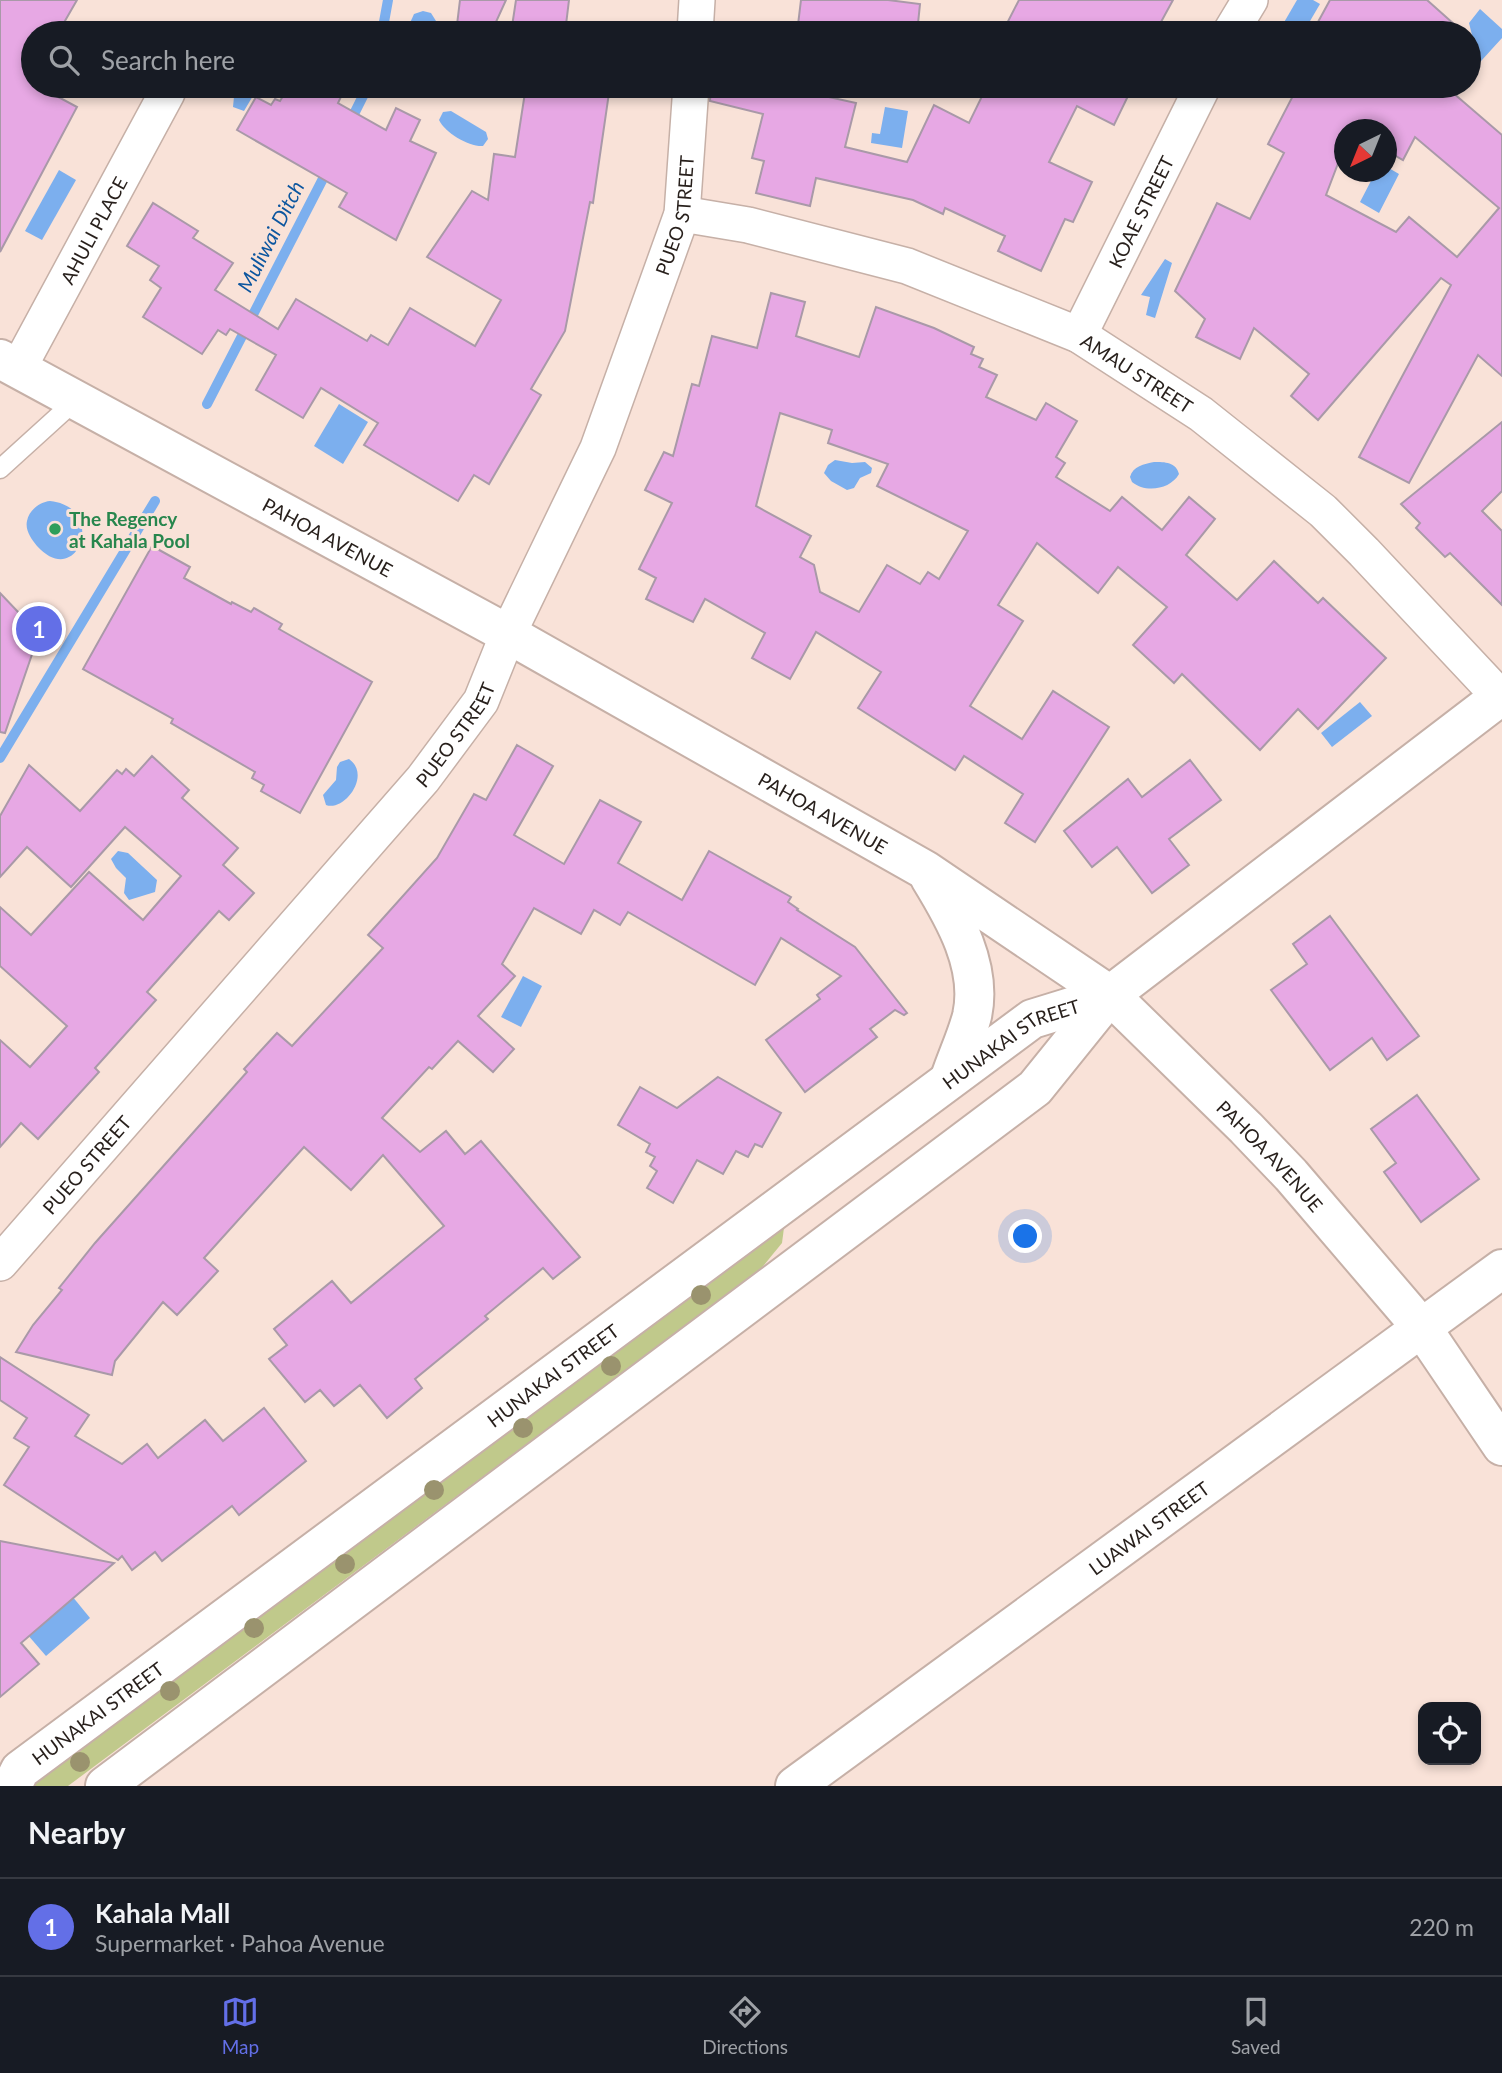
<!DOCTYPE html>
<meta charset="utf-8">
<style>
:root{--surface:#171b24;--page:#20242c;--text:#f1f3f6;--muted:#9ea1a6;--line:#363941;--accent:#636fe7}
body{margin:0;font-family:Lato,sans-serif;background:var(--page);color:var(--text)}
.controls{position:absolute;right:21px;bottom:21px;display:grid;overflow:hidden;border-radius:14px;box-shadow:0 4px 10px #0003}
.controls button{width:63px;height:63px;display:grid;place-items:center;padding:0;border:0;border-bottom:2px solid var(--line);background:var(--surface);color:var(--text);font:35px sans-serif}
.compass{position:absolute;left:1334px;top:119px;width:63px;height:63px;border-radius:50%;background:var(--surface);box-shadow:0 4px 10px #0003;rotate:223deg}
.you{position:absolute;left:1026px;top:1237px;width:24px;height:24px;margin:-18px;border:5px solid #fff;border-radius:50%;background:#1a73e8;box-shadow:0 0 0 10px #1a73e833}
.badge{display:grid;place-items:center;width:46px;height:46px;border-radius:50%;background:var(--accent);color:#fff;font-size:23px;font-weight:700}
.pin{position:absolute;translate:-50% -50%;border:4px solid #fff;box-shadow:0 2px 7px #0006}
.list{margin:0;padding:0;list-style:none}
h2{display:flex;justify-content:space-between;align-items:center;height:91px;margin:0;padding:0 28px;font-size:30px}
h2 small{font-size:23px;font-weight:400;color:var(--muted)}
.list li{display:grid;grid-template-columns:46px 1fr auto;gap:21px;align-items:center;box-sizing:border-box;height:98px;padding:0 28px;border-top:2px solid var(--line)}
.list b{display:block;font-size:26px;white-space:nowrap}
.list p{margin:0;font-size:23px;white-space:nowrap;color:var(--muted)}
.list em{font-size:23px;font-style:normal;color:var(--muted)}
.icon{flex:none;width:38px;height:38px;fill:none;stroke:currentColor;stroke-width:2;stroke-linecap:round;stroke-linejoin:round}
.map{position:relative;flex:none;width:1502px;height:1786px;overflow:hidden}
.search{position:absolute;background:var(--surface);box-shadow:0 4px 10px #0003;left:21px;right:21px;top:21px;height:77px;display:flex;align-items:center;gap:18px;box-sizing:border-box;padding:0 24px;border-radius:38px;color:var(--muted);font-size:26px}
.sheet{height:189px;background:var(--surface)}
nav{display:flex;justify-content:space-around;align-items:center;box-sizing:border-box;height:98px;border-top:2px solid var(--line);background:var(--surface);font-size:19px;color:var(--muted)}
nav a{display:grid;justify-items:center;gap:4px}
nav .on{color:var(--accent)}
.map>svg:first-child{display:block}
</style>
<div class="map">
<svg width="1502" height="1786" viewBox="0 0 1502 1786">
<rect width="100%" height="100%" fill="#f9e2d8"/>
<path fill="#c0c98b" d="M 785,1220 L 782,1243 L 760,1270 L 68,1786 L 29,1786 Z"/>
<g fill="#7cafee">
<path d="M 1297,0 L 1313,0 L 1320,4 L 1303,33 L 1284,33 L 1279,31 Z"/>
<path d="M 1480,9 L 1502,29 L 1502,38 L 1471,72 L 1469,70 L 1469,54 L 1474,43 L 1469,23 Z"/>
<path d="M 423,11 L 431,13 L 436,21 L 438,33 L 411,33 L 410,23 L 414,14 Z"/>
<path d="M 235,86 L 273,86 C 270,95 262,95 254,94 L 244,111 L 233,107 Z"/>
<path d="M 885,107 L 908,111 L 902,148 L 871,143 L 872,133 L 880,134 Z"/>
<path d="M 451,111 L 486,132 L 488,139 L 483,146 C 469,147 445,133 439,120 L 443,112 Z"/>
<path d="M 1387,167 L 1399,174 L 1379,213 L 1360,202 L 1373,177 L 1367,173 L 1367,172 L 1386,172 Z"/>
<path d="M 59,170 L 76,180 L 42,240 L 25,231 Z"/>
<path d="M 1165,259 L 1172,263 L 1155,318 L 1146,315 L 1150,297 L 1141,295 Z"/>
<path d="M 339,404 L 368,422 L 343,464 L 314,446 Z"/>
<path d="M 835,460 L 852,463 L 865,462 L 872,468 L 871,473 L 860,478 L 854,488 L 847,490 L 831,481 L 824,473 L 828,465 Z"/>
<path d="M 1154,462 C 1165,462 1176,462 1179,474 C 1170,490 1145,493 1132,482 L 1130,477 C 1133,466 1144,464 1154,462 Z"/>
<path d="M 50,501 C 108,507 78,591 37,546 C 31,539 25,530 27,521 C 29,510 40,502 50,501 Z"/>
<path d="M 1360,702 L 1372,716 L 1332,747 L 1321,733 Z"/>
<path d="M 349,759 C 372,775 344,812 326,805 L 323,795 L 336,780 L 337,767 L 340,762 Z"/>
<path d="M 118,851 L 128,853 L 157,880 L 155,892 L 129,900 L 124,893 L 126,878 L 116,868 L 111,859 Z"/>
<path d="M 523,976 L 542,986 L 521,1027 L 501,1017 Z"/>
<path d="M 72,1596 L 90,1618 L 46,1656 L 27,1634 Z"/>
</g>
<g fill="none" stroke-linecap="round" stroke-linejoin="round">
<g stroke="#7cafee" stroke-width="10">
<path d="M 382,33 L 388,0"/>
<path d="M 349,124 L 368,86"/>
<path d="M 207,404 L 329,167"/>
<path d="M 0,758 L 155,501"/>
</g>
</g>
<g fill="#e7a8e4" stroke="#a999a8" stroke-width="2" fill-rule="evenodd">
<path d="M 0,0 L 77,0 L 58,33 L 33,33 L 33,86 L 38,86 L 77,107 L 0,252 Z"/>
<path d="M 460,0 L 506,0 L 491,33 L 456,33 Z"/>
<path d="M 516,0 L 569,0 L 565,33 L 511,33 Z"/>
<path d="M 801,0 L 888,0 L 920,4 L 917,33 L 797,33 Z"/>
<path d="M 1019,0 L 1173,0 L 1155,33 L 1002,33 Z"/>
<path d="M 1330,0 L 1427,0 L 1464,33 L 1312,33 Z"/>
<path d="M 289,86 L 346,86 L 338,103 L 386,130 L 396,108 L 420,120 L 410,141 L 436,153 L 396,240 L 339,207 L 347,193 L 237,130 L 256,97 L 271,105 L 275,99 L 280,101 Z"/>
<path d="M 526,86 L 610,86 L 593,203 L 590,202 L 565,331 L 531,389 L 541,395 L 489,484 L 474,475 L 458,501 L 364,445 L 378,423 L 321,388 L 303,418 L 256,390 L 276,355 L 230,329 L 226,335 L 218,330 L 202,354 L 143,317 L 161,288 L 150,280 L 159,266 L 127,246 L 153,203 L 198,231 L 193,238 L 233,263 L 215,290 L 278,329 L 296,299 L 367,341 L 371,335 L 388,345 L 410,308 L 475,346 L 501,300 L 427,257 L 472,191 L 488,200 L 494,154 L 515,157 Z"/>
<path d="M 711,86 L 779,86 L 856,103 L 845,147 L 907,162 L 934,105 L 969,123 L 987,86 L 1113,86 L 1129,94 L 1114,125 L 1077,106 L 1049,162 L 1092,182 L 1073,222 L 1065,219 L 1041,271 L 998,251 L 1005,236 L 945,208 L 943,214 L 913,200 L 816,178 L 810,206 L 756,193 L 764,161 L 752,158 L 763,114 L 710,101 Z"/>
<path d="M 1298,86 L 1445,86 L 1502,135 L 1502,376 L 1478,355 L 1409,483 L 1359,457 L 1451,285 L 1441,278 L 1318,420 L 1291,396 L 1309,374 L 1254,328 L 1240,359 L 1196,337 L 1205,319 L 1175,291 L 1217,203 L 1250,219 L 1284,153 L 1268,144 ZM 1345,130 L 1387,130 L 1387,151 L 1403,160 L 1415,137 L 1499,208 L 1457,257 L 1409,217 L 1396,232 L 1326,195 L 1345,145 Z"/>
<path d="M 771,293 L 805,302 L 796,336 L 859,357 L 876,307 L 934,328 L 974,347 L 971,354 L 983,359 L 979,367 L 997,375 L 986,397 L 1036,420 L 1046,403 L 1077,421 L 1056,457 L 1065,463 L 1056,477 L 1110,511 L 1122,497 L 1162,530 L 1189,497 L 1215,519 L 1186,555 L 1237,600 L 1274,561 L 1318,603 L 1323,598 L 1386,658 L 1318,729 L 1298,709 L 1260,750 L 1182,674 L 1174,683 L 1133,645 L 1167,607 L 1118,567 L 1098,593 L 1037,543 L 998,605 L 1023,621 L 970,706 L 1022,739 L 1053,691 L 1109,727 L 1035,842 L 1005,823 L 1023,794 L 964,756 L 955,770 L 858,708 L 881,672 L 816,632 L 790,679 L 752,658 L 765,633 L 705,599 L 693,622 L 646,599 L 656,578 L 639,569 L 672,503 L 645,490 L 664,452 L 673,456 L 692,384 L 699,386 L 712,336 L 757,348 ZM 780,413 L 832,430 L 828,443 L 888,464 L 877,486 L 968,531 L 939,579 L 928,572 L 920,584 L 887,565 L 859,612 L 820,592 L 814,565 L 800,557 L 811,536 L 756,506 Z"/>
<path d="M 1502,422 L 1502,491 L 1482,511 L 1502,531 L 1502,605 L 1450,553 L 1445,557 L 1416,528 L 1420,523 L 1401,504 Z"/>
<path d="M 152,546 L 190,567 L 184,578 L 231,604 L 232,602 L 251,612 L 254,608 L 282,624 L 279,629 L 372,682 L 300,813 L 261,791 L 264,785 L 252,778 L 255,772 L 171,723 L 173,719 L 83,669 Z"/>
<path d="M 0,593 L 39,634 L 5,733 L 0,732 Z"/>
<path d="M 517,745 L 553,766 L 514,835 L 564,864 L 600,800 L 641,822 L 618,863 L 682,900 L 709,851 L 791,897 L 788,902 L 798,909 L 797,910 L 855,947 L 907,1013 L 904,1015 L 895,1010 L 870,1029 L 877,1037 L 805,1092 L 766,1040 L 820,999 L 817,995 L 841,976 L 781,938 L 755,985 L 628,912 L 620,925 L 594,910 L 581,934 L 534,908 L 502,964 L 515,976 L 478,1016 L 514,1049 L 493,1072 L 458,1041 L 432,1069 L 429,1067 L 382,1118 L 420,1152 L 446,1131 L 465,1154 L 481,1141 L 580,1257 L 553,1279 L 543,1268 L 485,1316 L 488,1319 L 415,1379 L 422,1388 L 387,1418 L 360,1385 L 334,1406 L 320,1390 L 305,1402 L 269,1359 L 287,1345 L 274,1329 L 332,1281 L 351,1303 L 444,1226 L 383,1155 L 351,1190 L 304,1147 L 204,1258 L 218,1271 L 177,1315 L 163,1302 L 115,1361 L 112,1375 L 16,1352 L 33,1325 L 62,1290 L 59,1288 L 95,1243 L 247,1072 L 244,1069 L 277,1033 L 292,1046 L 383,948 L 368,935 L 437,858 L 474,794 L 486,800 Z"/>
<path d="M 152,756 L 189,790 L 182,798 L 238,848 L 223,865 L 254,893 L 229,920 L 219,911 L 147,992 L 156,1000 L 95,1068 L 99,1072 L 38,1139 L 21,1123 L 0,1147 L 0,1040 L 30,1067 L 67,1026 L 0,966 L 0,907 L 31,935 L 89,872 L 143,920 L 181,876 L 125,827 L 71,887 L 27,847 L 0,877 L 0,816 L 29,765 L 80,811 L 117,770 L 122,774 L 126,769 L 134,776 Z"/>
<path d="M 1190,760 L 1221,800 L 1169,839 L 1189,865 L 1152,893 L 1117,847 L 1092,867 L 1064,831 L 1128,779 L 1142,797 Z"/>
<path d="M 1330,916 L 1419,1036 L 1387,1060 L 1372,1038 L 1330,1070 L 1271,990 L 1307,964 L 1293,944 Z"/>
<path d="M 718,1077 L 781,1113 L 762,1147 L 755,1144 L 748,1157 L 736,1151 L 723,1174 L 697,1160 L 673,1203 L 647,1188 L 657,1171 L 650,1166 L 655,1157 L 646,1152 L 650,1144 L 618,1125 L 640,1087 L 677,1108 Z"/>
<path d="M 1417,1095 L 1479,1179 L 1421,1222 L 1384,1172 L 1396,1163 L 1371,1129 Z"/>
<path d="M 0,1357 L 89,1415 L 75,1436 L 122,1464 L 147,1444 L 158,1458 L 205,1420 L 223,1441 L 264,1408 L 306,1461 L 239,1515 L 232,1506 L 162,1561 L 155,1552 L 132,1570 L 122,1556 L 118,1560 L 4,1485 L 29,1447 L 14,1438 L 27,1418 L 0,1400 Z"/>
<path d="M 0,1541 L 114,1563 L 21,1643 L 39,1664 L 0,1697 Z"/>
</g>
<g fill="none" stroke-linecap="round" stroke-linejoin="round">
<g stroke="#c6b0a7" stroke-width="21">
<path id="lane" d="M 0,469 L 76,400"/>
</g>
<g stroke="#c6b0a7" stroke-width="38">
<g id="street">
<path d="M 695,33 L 697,0"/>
<path d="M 1230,33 L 1250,0"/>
<path id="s1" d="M 682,214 L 748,225 L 907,266 L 1079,335 L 1201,414 L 1323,511 L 1364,552 L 1500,697"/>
<path id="s2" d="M 1079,335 L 1203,86"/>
<path id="s3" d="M 18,369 L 167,93"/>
<path id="s4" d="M 0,1263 L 423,779 L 481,701 L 508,634 L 598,448 L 682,214 L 691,86"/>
</g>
</g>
<g stroke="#c6b0a7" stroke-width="42">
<g id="secondary">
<path id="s5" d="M 0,359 L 508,634 L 925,870 L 1110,995 L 1246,1128 L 1291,1175 L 1422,1328 L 1502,1446"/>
<path d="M 930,878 C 954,917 983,967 972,1016 C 967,1036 957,1057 950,1078"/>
<path id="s6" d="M 12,1786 L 20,1770 L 1032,1019 L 1110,995"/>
<path d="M 105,1786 L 1035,1088 L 1110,995 L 1502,695"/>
<path id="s7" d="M 795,1786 L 1502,1269"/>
</g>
</g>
<use href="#lane" stroke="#fff" stroke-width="18"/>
<use href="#street" stroke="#fff" stroke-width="35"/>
<use href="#secondary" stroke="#fff" stroke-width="38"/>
</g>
<g fill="#9a936e">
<circle cx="701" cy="1295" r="10"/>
<circle cx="611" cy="1366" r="10"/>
<circle cx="523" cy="1428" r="10"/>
<circle cx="434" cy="1490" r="10"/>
<circle cx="345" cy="1564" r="10"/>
<circle cx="254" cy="1628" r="10"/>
<circle cx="170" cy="1691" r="10"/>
<circle cx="80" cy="1762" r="10"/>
</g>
<circle fill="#2e9e5b" stroke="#f9e2d8" stroke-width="2.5" cx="55" cy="529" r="7"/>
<g text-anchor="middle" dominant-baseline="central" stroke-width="6" stroke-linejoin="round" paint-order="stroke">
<g font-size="19" fill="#271f1b" stroke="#f9e2d8">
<text stroke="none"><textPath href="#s2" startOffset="138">KOAE STREET</textPath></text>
<text stroke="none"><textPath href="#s4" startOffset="1265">PUEO STREET</textPath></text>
<text stroke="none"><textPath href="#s3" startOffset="158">AHULI PLACE</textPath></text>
<text stroke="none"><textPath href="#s1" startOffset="486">AMAU STREET</textPath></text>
<text stroke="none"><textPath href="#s5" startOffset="373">PAHOA AVENUE</textPath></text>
<text stroke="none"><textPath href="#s4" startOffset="698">PUEO STREET</textPath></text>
<text stroke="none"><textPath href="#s5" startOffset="940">PAHOA AVENUE</textPath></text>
<text stroke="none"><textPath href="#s6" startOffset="1248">HUNAKAI STREET</textPath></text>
<text stroke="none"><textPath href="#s5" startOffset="1507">PAHOA AVENUE</textPath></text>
<text stroke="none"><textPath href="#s4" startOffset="131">PUEO STREET</textPath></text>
<text stroke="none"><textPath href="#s6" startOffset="681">HUNAKAI STREET</textPath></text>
<text stroke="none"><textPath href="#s7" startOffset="438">LUAWAI STREET</textPath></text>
<text stroke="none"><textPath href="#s6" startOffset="114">HUNAKAI STREET</textPath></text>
</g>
<g font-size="19" font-weight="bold" fill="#27864d" stroke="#f9e2d8" text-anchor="start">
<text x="69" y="518">The Regency<tspan x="69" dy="22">at Kahala Pool</tspan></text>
</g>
<g font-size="21" font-style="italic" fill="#0c569f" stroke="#f9e2d8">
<text transform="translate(270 236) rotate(-63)">Muliwai Ditch</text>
</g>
</g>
</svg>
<div class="controls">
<button><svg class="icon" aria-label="locate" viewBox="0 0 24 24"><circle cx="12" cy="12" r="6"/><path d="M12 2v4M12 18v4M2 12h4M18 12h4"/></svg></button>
</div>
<svg class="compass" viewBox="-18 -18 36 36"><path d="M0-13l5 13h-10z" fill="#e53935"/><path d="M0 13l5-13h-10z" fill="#9ea1a6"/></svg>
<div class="you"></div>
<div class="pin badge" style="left:39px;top:629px">1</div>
<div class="search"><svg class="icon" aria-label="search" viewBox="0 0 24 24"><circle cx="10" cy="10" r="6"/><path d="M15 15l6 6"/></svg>Search here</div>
</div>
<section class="sheet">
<h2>Nearby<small></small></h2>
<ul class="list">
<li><span class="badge">1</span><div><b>Kahala Mall</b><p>Supermarket · Pahoa Avenue</p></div><em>220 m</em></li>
</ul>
</section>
<nav>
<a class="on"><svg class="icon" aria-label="map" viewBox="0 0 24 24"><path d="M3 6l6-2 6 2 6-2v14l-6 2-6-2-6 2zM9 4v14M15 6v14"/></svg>Map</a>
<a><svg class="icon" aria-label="directions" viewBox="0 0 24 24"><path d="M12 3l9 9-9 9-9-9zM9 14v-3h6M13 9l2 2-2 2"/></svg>Directions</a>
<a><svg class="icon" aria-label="saved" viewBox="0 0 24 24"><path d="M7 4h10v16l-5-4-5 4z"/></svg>Saved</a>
</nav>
